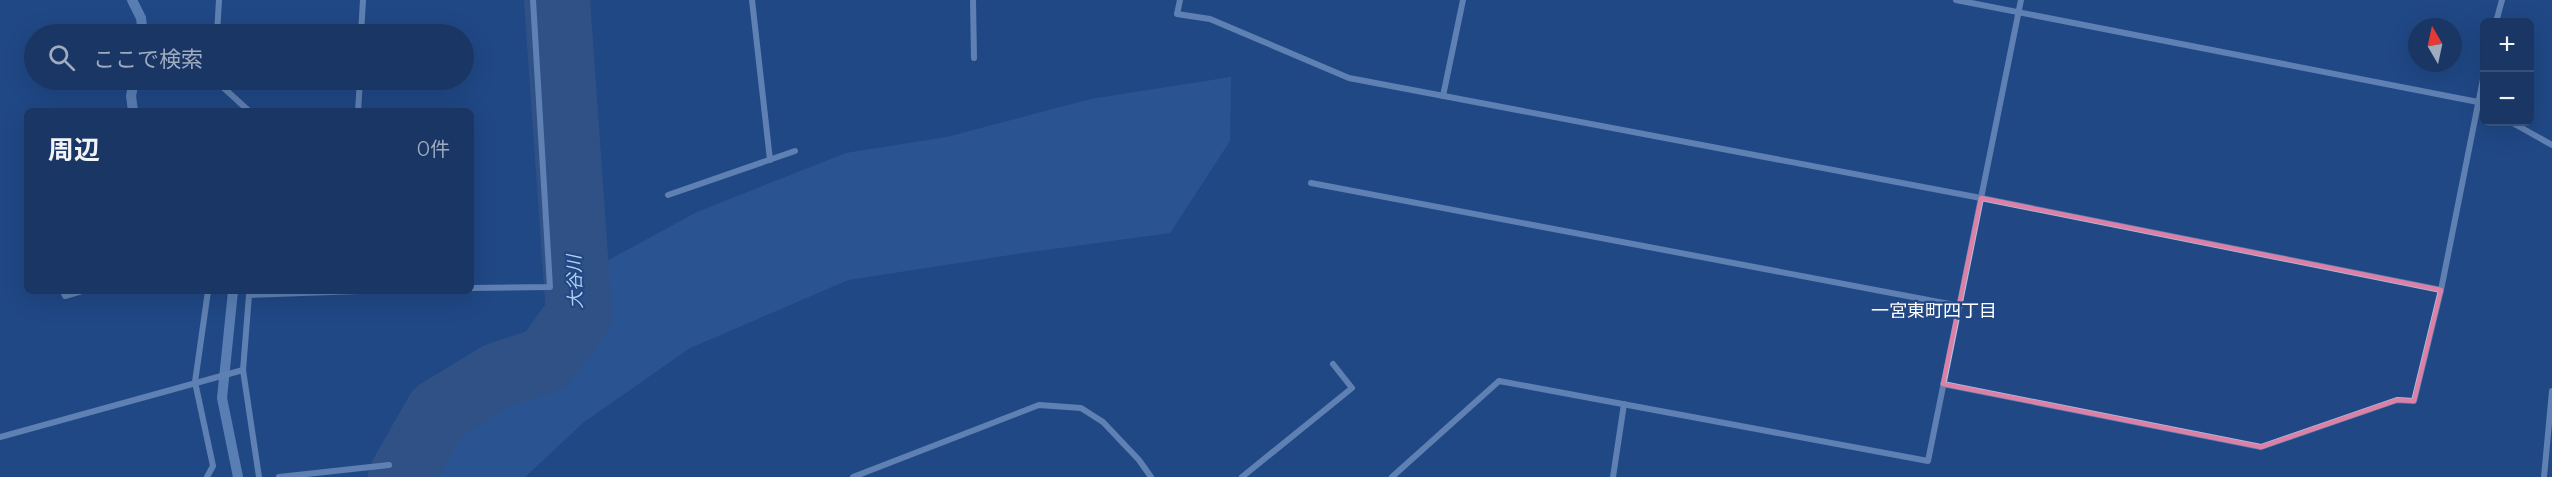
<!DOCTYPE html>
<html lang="ja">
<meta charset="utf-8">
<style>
:root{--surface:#193664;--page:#26416d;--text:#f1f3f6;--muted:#9fabbf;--line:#375078}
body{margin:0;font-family:Montserrat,"Noto Sans JP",sans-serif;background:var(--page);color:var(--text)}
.controls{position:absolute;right:18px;top:18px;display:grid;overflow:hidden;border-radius:9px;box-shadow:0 6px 24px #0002}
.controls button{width:54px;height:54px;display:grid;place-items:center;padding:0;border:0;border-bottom:2px solid var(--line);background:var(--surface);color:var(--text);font:30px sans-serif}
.compass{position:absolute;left:2408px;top:18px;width:54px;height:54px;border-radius:50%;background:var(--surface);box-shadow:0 6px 24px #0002;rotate:351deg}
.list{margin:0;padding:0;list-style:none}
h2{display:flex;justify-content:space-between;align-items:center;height:78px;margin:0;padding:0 24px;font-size:26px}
h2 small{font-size:20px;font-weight:400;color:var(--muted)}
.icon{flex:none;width:33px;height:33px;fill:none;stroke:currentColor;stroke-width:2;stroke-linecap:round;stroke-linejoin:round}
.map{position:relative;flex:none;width:2552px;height:477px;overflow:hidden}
.search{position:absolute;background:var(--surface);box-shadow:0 6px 24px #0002;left:24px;top:24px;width:450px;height:66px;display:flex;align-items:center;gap:15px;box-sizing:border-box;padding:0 21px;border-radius:33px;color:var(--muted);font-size:22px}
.panel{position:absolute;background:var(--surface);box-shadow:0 6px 24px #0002;left:24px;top:108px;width:450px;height:186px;border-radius:9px}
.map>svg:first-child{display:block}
</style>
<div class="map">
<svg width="2552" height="477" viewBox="0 0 2552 477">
<rect width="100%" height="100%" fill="#214885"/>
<path fill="#3561a2" d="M 1231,77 L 1230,141 L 1170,233 L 1023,253 L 848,280 L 690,348 L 584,422 L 525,477 L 389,477 L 477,396 L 544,350 L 605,262 L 697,212 L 846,153 L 947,137 L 1091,99 Z"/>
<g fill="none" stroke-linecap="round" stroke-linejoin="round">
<g stroke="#9ebeea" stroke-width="10">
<path d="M 132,0 L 141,18 L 143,34"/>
<path d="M 133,111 L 131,96 L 134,80"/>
<path d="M 233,291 L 222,398 L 238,477"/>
</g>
<path stroke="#405c88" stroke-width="66" d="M 401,477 L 438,412 L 499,375 L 546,360 L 579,314 L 557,0"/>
<g stroke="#aac3e9" stroke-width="6">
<path d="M 752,0 L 770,160"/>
<path d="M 973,0 L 974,58"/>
<path d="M 1180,0 L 1177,14 L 1210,19 L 1349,78 L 1981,198 L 2441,290"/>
<path d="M 1956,0 L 2478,102 L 2484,106"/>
<path d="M 2496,22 L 2502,0"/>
<path d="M 217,34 L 219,0"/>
<path d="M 361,34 L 363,0"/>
<path d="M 215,80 L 249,111"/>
<path d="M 1443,96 L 1463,0"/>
<path d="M 358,111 L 360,80"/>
<path d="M 2511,122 L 2552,145"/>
<path d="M 1311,183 L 1960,306"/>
<path d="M 668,195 L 795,151"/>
<path d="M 471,288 L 550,287 L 533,0"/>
<path d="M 63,291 L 65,296 L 82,291"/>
<path d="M 1943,384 L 2261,447 L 2397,400 L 2414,401 L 2441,290 L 2484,74"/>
<path d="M 0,437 L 243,370"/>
<path d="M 207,477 L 213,466 L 195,382 L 208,291"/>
<path d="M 259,477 L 243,370 L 249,295 L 359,291"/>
<path d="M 279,477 L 389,465"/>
<path d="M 853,477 L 1039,405 L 1081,408 L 1103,422 L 1139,460 L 1151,477"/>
<path d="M 1242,477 L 1352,388 L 1333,364"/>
<path d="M 1392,477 L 1499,381 L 1928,461 L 2021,0"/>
<path d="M 1613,477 L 1624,404"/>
<path d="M 2544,477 L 2552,391"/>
</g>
</g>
<path d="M0 0H2552V477H0ZM 1981,198 L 2441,290 L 2414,401 L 2397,400 L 2261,447 L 1943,384 Z" fill="#214885" fill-opacity=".55" fill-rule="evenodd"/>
<path fill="none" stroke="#dd80a5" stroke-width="4.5" stroke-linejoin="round" d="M 1981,198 L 2441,290 L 2414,401 L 2397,400 L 2261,447 L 1943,384 Z"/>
<g text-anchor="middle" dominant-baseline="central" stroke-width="4.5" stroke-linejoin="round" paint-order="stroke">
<g font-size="18" font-style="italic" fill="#b6cef0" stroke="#214885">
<text transform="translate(575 282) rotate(-92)">大谷川</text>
</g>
<g font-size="18" fill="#fff" stroke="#214885">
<text x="1934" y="311">一宮東町四丁目</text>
</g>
</g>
</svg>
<div class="controls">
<button>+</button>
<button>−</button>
</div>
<svg class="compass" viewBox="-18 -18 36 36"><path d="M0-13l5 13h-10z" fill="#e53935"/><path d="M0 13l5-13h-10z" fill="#9fabbf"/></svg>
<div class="search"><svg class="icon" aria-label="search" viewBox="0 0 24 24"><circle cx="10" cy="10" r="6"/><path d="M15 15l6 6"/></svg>ここで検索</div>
<section class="panel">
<h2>周辺<small>0件</small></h2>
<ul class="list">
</ul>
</section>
</div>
